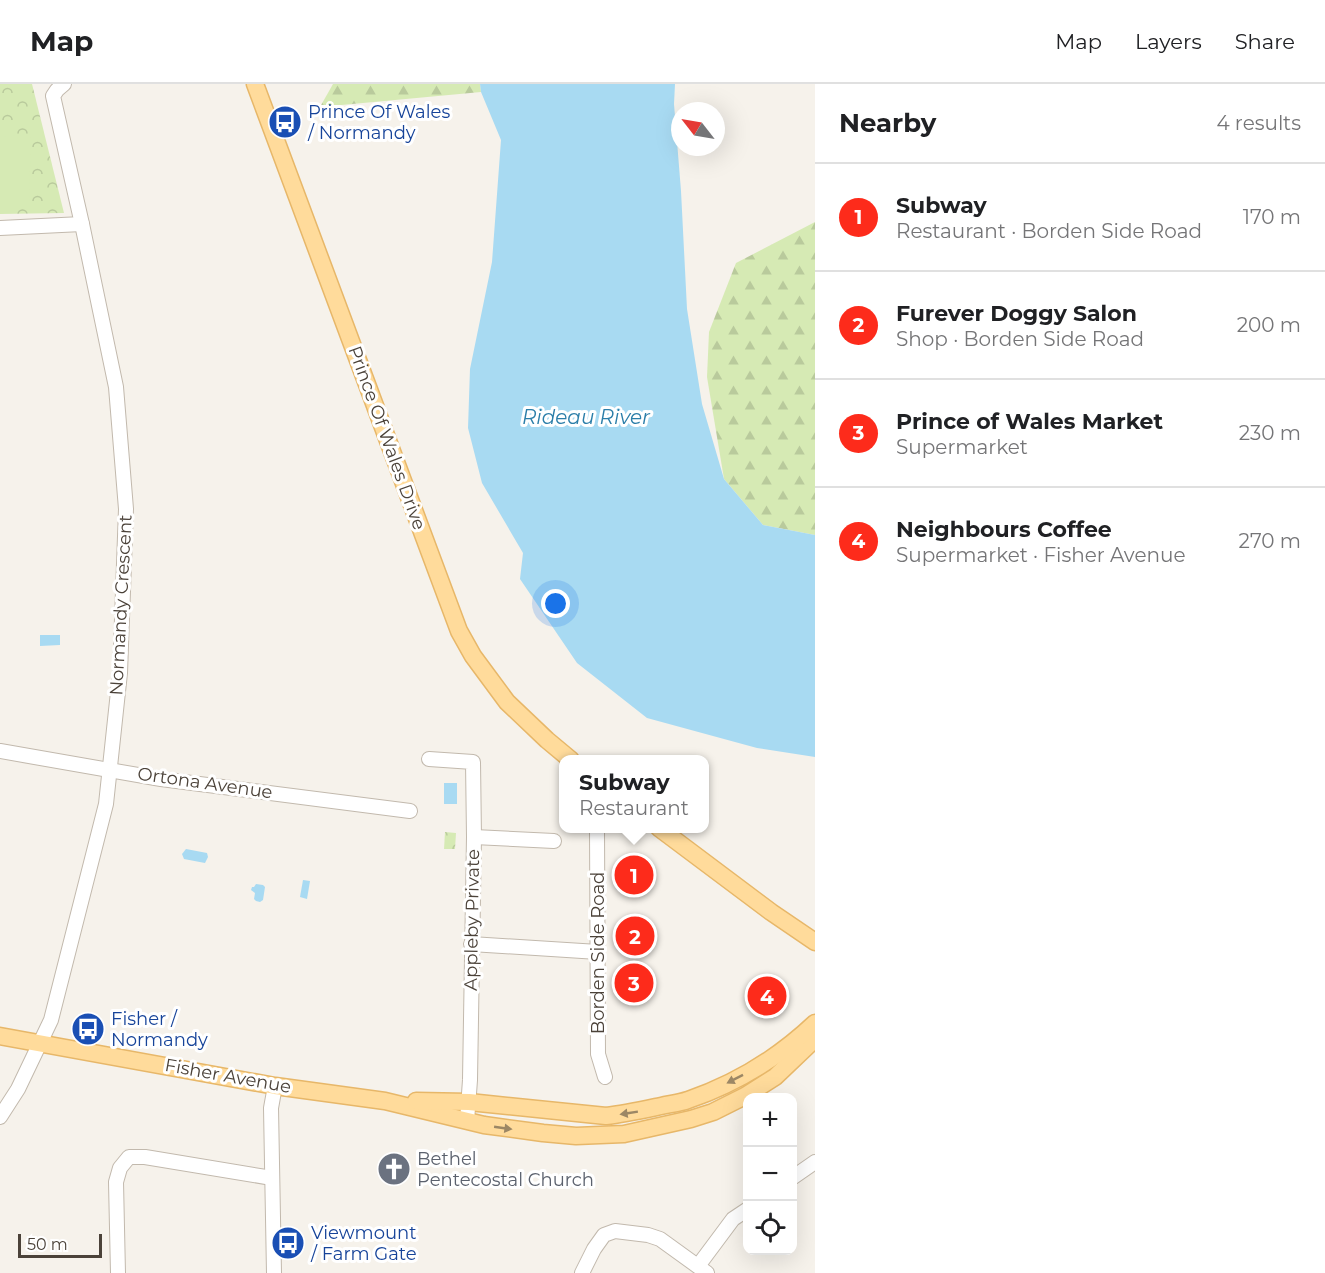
<!DOCTYPE html>
<meta charset="utf-8">
<style>
:root{--surface:#fff;--page:#f6f6f6;--text:#202124;--muted:#757577;--line:#e0e0e0;--accent:#fd2b1b}
body{margin:0;font-family:Montserrat,sans-serif;background:var(--page);color:var(--text)}
.controls{position:absolute;right:18px;bottom:18px;display:grid;overflow:hidden;border-radius:12px;box-shadow:0 6px 24px #0002}
.controls button{width:54px;height:54px;display:grid;place-items:center;padding:0;border:0;border-bottom:2px solid var(--line);background:var(--surface);color:var(--text);font:30px sans-serif}
.compass{position:absolute;left:671px;top:18px;width:54px;height:54px;border-radius:50%;background:var(--surface);box-shadow:0 6px 24px #0002;rotate:301deg}
.scale{position:absolute;left:18px;bottom:15px;width:84px;box-sizing:border-box;padding-left:6px;border:3px solid #4b4239;border-top:0;font-size:16px;line-height:21px;white-space:nowrap;color:#4b4239;-webkit-text-stroke:4px #fff;paint-order:stroke}
.you{position:absolute;left:556px;top:520px;width:21px;height:21px;margin:-15px;border:4px solid #fff;border-radius:50%;background:#1a73e8;box-shadow:0 0 0 9px #1a73e833}
.badge{display:grid;place-items:center;width:39px;height:39px;border-radius:50%;background:var(--accent);color:#fff;font-size:20px;font-weight:700}
.pin{position:absolute;translate:-50% -50%;border:3px solid #fff;box-shadow:0 2px 6px #0006}
.popup{position:absolute;left:559px;top:671px;width:150px;height:78px;box-sizing:border-box;display:grid;place-content:center;border-radius:12px;background:var(--surface);filter:drop-shadow(0 2px 4px #0005);font-size:20px;white-space:nowrap;color:var(--muted)}
.popup b{font-size:22px;color:var(--text)}
.popup::after{content:'';position:absolute;left:50%;top:100%;margin-left:-12px;border:12px solid transparent;border-top-color:var(--surface)}
.list{margin:0;padding:0;list-style:none}
h2{display:flex;justify-content:space-between;align-items:center;height:78px;margin:0;padding:0 24px;font-size:26px}
h2 small{font-size:20px;font-weight:400;color:var(--muted)}
.list li{display:grid;grid-template-columns:39px 1fr auto;gap:18px;align-items:center;box-sizing:border-box;height:108px;padding:0 24px;border-top:2px solid var(--line)}
.list b{display:block;font-size:22px;white-space:nowrap}
.list p{margin:0;font-size:20px;white-space:nowrap;color:var(--muted)}
.list em{font-size:20px;font-style:normal;color:var(--muted)}
.icon{flex:none;width:33px;height:33px;fill:none;stroke:currentColor;stroke-width:2;stroke-linecap:round;stroke-linejoin:round}
.map{position:relative;flex:none;width:815px;height:1189px;overflow:hidden}
header{display:flex;align-items:center;gap:36px;box-sizing:border-box;height:84px;padding:0 30px;background:var(--surface);border-bottom:2px solid var(--line)}
header strong{font-size:28px}
nav{display:flex;gap:33px;margin-inline-start:auto;font-size:21px}
main{display:flex}
aside{flex:1;background:var(--surface)}
.map>svg:first-child{display:block}
</style>
<header>
<strong>Map</strong>
<nav><a>Map</a><a>Layers</a><a>Share</a></nav>
</header>
<main>
<div class="map">
<svg width="815" height="1189" viewBox="0 0 815 1189">
<defs>
<pattern id="forest-firs" width="22" height="20" patternUnits="userSpaceOnUse" patternTransform="scale(1.5)"><rect width="22" height="20" fill="#d6eab4"/><path d="M5 1l3.5 6h-7zM16 11l3.5 6h-7z" fill="#b9ca9c"/></pattern>
<pattern id="park-crowns" width="20" height="18" patternUnits="userSpaceOnUse" patternTransform="scale(1.5)"><rect width="20" height="18" fill="#d6eab4"/><path d="M2 6a3 3 0 1 1 6 0M12 15a3 3 0 1 1 6 0" fill="none" stroke="#b9ca9c"/></pattern>
</defs>
<rect width="100%" height="100%" fill="#f6f2eb"/>
<g fill="url(#forest-firs)">
<path d="M 333,0 L 480,0 L 481,8 L 320,23 Z"/>
<path d="M 815,138 L 815,451 L 763,441 L 724,395 L 707,293 L 709,248 L 736,179 Z"/>
</g>
<g fill="url(#park-crowns)">
<path d="M 0,0 L 32,0 L 64,129 L 0,130 Z"/>
<path d="M 445,748 L 456,749 L 455,765 L 444,765 Z"/>
</g>
<path fill="#d6eab4" d="M 31,50 L 29,119 L 26,122 L 0,122 L 0,56 L 4,53 Z"/>
<g fill="#a8daf2">
<path d="M 480,0 L 675,0 L 674,20 L 681,107 L 687,225 L 702,320 L 724,395 L 763,441 L 815,451 L 815,673 L 757,664 L 647,634 L 577,579 L 520,495 L 523,469 L 482,399 L 468,344 L 470,285 L 492,178 L 501,56 L 481,8 Z"/>
<path d="M 40,551 L 60,551 L 60,561 L 40,562 Z"/>
<path d="M 457,699 L 457,720 L 444,720 L 444,699 Z"/>
<path d="M 186,765 L 207,769 L 208,773 L 205,779 L 184,775 L 182,770 Z"/>
<path d="M 303,796 L 310,797 L 307,815 L 300,813 Z"/>
<path d="M 256,800 L 263,801 L 265,803 L 263,816 L 260,818 L 256,817 L 254,815 L 255,809 L 251,806 L 252,803 L 254,803 Z"/>
</g>
<g fill="none" stroke-linecap="round" stroke-linejoin="round">
<g stroke="#c2b9ad" stroke-width="16">
<g id="minor">
<path d="M 0,144 L 82,140"/>
<path d="M 0,667 L 161,695 L 410,727"/>
<path d="M 429,675 L 473,678 L 474,753 L 470,996 L 467,1037"/>
<path d="M 597,744 L 598,970 L 605,993"/>
<path d="M 474,753 L 554,757"/>
<path d="M 471,860 L 598,868"/>
<path d="M 0,1033 L 18,1005 L 51,936 L 106,720 L 120,589 L 126,425 L 116,303 L 82,140 L 53,12 L 57,6 L 64,0"/>
<path d="M 792,1094 L 815,1078"/>
<path d="M 698,1182 L 733,1135 L 748,1125"/>
<path d="M 118,1189 L 116,1098 L 120,1084 L 129,1073 L 145,1073 L 272,1094"/>
<path d="M 274,1189 L 271,1024 L 275,1002"/>
<path d="M 582,1189 L 594,1165 L 604,1151 L 615,1147 L 648,1151 L 660,1155 L 707,1189"/>
</g>
</g>
<g stroke="#e7b769" stroke-width="19">
<g id="major">
<path d="M 255,0 L 459,547 L 473,572 L 507,618 L 547,656 L 571,676"/>
<path d="M 659,744 L 771,828 L 815,858"/>
<path d="M 0,952 L 275,1002 L 385,1017 L 484,1041 L 543,1049 L 576,1052 L 624,1050 L 691,1035 L 713,1028 L 745,1012 L 775,993 L 815,955"/>
<path d="M 416,1017 L 469,1018 L 606,1032 C 624,1030 642,1026 661,1022 C 670,1020 680,1019 688,1016 C 735,1000 779,973 815,939"/>
</g>
</g>
<use href="#minor" stroke="#fff" stroke-width="14"/>
<use href="#major" stroke="#ffdb9b" stroke-width="16"/>
</g>
<defs><path id="oneway-solid" d="M-6-.8H1V-3.2L6.5 0L1 3.2V.8H-6Z" transform="scale(1.5)"/></defs>
<g fill="#9c8765">
<use href="#oneway-solid" transform="translate(735 995) rotate(153)"/>
<use href="#oneway-solid" transform="translate(629 1029) rotate(171)"/>
<use href="#oneway-solid" transform="translate(503 1044) rotate(8)"/>
</g>
<defs>
<g id="bus-disc" transform="scale(1.725)"><circle r="9.5" fill="#1a4fb4" stroke="#fff"/><path d="M-5-6H5V4H4V6H2V4H-2V6H-4V4H-5ZM-3.5-4V0h7V-4ZM-3.5 1.2v1.5H-2V1.2ZM2 1.2v1.5H3.5V1.2Z" fill="#fff"/></g>
<g id="church-disc" transform="scale(1.725)"><circle r="9.5" fill="#6b7280" stroke="#fff"/><path d="M-1.2-6h2.4v3.5h3.3v2.4h-3.3V6h-2.4V-.1h-3.3v-2.4h3.3Z" fill="#fff"/></g>
</defs>
<g fill-rule="evenodd">
<use href="#bus-disc" x="285" y="38"/>
<use href="#bus-disc" x="88" y="945"/>
<use href="#church-disc" x="394" y="1085"/>
<use href="#bus-disc" x="288" y="1159"/>
</g>
<g text-anchor="middle" dominant-baseline="central" stroke-width="6" stroke-linejoin="round" paint-order="stroke">
<g font-size="18" fill="#164399" stroke="#fff" text-anchor="start">
<text x="308" y="28">Prince Of Wales<tspan x="308" dy="21">/ Normandy</tspan></text>
<text x="111" y="935">Fisher /<tspan x="111" dy="21">Normandy</tspan></text>
<text x="311" y="1149">Viewmount<tspan x="311" dy="21">/ Farm Gate</tspan></text>
</g>
<g font-size="18" fill="#4b4239" stroke="#fff">
<text transform="translate(387 354) rotate(70)">Prince Of Wales Drive</text>
<text transform="translate(121 521) rotate(-87)">Normandy Crescent</text>
<text transform="translate(205 699) rotate(8)">Ortona Avenue</text>
<text transform="translate(472 836) rotate(-89)">Appleby Private</text>
<text transform="translate(598 869) rotate(-90)">Borden Side Road</text>
<text transform="translate(228 992) rotate(10)">Fisher Avenue</text>
</g>
<g font-size="18" fill="#5b616d" stroke="#fff" text-anchor="start">
<text x="417" y="1075">Bethel<tspan x="417" dy="21">Pentecostal Church</tspan></text>
</g>
<g font-size="20" font-style="italic" fill="#2b7ea9" stroke="#fff">
<text x="586" y="333">Rideau River</text>
</g>
</g>
</svg>
<div class="controls">
<button>+</button>
<button>−</button>
<button><svg class="icon" aria-label="locate" viewBox="0 0 24 24"><circle cx="12" cy="12" r="6"/><path d="M12 2v4M12 18v4M2 12h4M18 12h4"/></svg></button>
</div>
<svg class="compass" viewBox="-18 -18 36 36"><path d="M0-13l5 13h-10z" fill="#e53935"/><path d="M0 13l5-13h-10z" fill="#757577"/></svg>
<div class="scale">50 m</div>
<div class="you"></div>
<div class="pin badge" style="left:634px;top:791px">1</div>
<div class="popup"><b>Subway</b>Restaurant</div>
<div class="pin badge" style="left:635px;top:852px">2</div>
<div class="pin badge" style="left:634px;top:899px">3</div>
<div class="pin badge" style="left:767px;top:912px">4</div>
</div>
<aside>
<h2>Nearby<small>4 results</small></h2>
<ul class="list">
<li><span class="badge">1</span><div><b>Subway</b><p>Restaurant · Borden Side Road</p></div><em>170 m</em></li>
<li><span class="badge">2</span><div><b>Furever Doggy Salon</b><p>Shop · Borden Side Road</p></div><em>200 m</em></li>
<li><span class="badge">3</span><div><b>Prince of Wales Market</b><p>Supermarket</p></div><em>230 m</em></li>
<li><span class="badge">4</span><div><b>Neighbours Coffee</b><p>Supermarket · Fisher Avenue</p></div><em>270 m</em></li>
</ul>
</aside>
</main>
